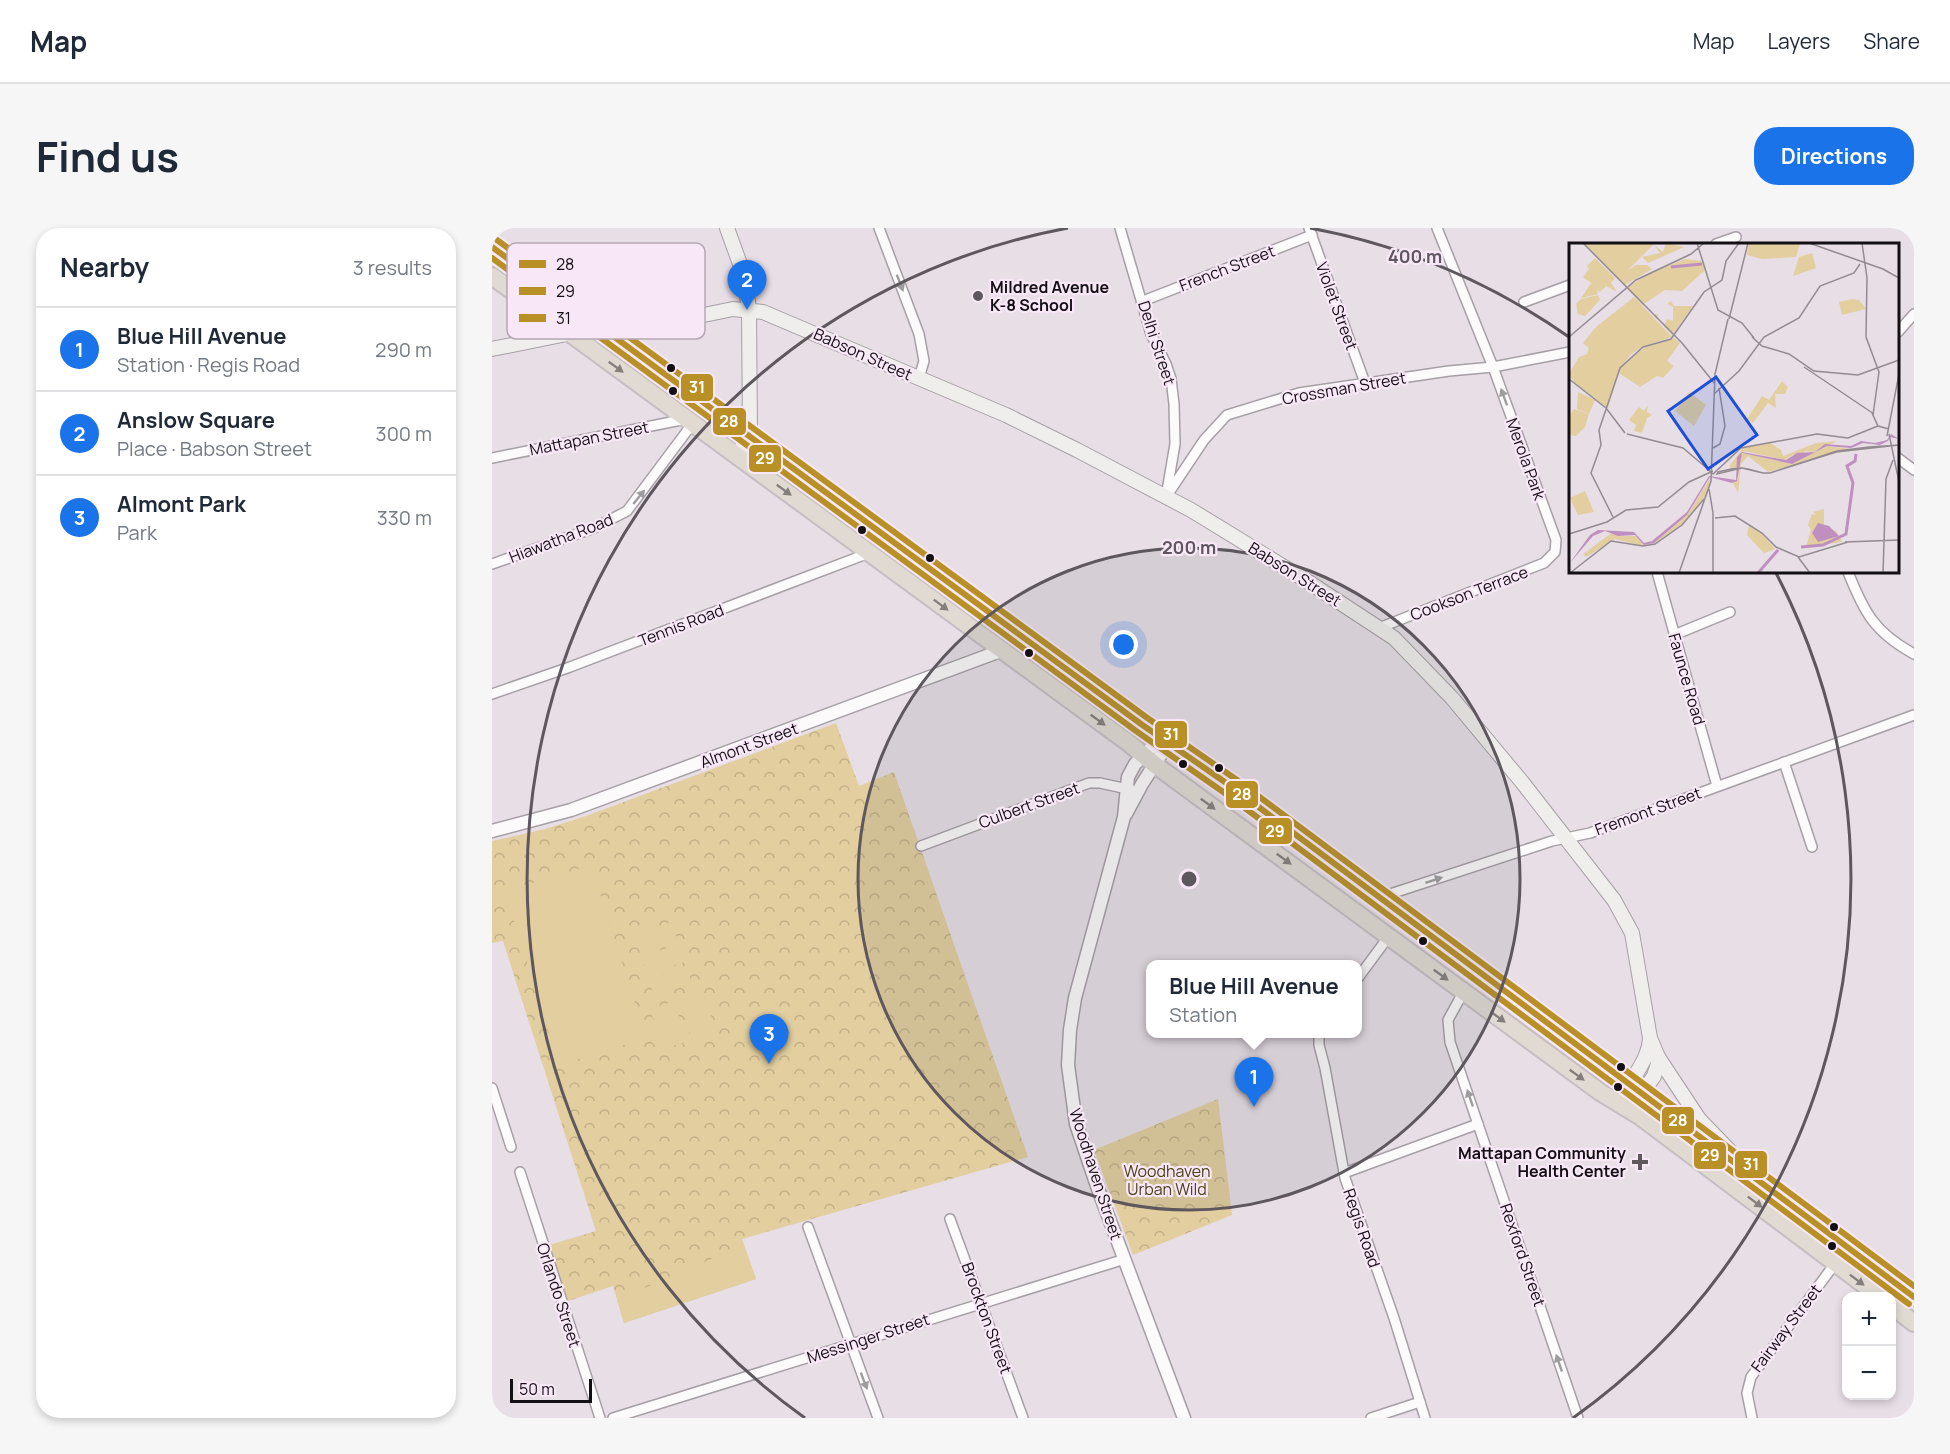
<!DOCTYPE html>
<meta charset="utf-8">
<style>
:root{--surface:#fff;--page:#f6f6f7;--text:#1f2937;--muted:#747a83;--line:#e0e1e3;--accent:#1a73e8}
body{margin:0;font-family:Manrope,sans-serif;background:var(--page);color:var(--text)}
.controls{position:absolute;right:18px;bottom:18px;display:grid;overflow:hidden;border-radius:12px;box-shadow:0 3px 9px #0003}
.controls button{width:54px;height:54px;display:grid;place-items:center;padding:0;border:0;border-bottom:2px solid var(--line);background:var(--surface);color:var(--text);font:30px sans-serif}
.scale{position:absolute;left:18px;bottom:15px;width:82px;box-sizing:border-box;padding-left:6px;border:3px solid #140f14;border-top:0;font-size:16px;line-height:21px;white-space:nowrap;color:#140f14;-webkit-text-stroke:4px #f8e8f7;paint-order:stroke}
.you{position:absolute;left:632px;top:417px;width:21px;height:21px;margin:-15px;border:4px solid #fff;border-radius:50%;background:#1a73e8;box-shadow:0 0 0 9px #1a73e833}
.badge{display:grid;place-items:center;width:39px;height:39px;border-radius:50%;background:var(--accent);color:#fff;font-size:20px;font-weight:700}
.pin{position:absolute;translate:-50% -50px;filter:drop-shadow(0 2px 3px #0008)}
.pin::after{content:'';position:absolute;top:32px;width:21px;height:18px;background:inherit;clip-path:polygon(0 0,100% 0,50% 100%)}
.popup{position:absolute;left:654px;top:732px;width:216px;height:78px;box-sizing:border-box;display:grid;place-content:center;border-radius:12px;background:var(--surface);filter:drop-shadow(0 2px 4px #0005);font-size:20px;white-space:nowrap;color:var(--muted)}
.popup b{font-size:22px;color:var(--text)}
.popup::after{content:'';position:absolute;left:50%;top:100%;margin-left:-12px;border:12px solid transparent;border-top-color:var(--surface)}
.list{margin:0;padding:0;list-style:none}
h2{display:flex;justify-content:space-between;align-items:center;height:78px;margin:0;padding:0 24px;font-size:26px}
h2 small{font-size:20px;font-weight:400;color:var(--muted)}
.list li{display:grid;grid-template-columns:39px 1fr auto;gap:18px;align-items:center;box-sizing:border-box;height:84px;padding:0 24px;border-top:2px solid var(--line)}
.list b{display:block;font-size:22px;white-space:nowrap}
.list p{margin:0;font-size:20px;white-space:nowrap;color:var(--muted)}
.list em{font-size:20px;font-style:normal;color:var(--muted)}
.map{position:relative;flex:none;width:1422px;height:1190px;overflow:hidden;border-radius:24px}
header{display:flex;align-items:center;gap:36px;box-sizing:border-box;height:84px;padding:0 30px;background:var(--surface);border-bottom:2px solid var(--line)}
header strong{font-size:28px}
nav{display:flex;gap:33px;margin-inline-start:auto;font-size:21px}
.intro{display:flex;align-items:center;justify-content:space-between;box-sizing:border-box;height:144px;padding:0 36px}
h1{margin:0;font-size:42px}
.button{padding:15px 27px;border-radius:24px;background:var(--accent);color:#fff;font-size:21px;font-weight:700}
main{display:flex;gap:36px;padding:0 36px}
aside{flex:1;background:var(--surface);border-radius:24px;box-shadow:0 3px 9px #0003}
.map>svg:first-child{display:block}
</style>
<header>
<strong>Map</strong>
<nav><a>Map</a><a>Layers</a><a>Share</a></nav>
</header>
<div class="intro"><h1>Find us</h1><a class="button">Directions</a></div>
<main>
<aside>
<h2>Nearby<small>3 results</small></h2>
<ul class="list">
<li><span class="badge">1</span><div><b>Blue Hill Avenue</b><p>Station · Regis Road</p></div><em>290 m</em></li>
<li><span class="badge">2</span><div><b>Anslow Square</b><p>Place · Babson Street</p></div><em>300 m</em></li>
<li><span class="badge">3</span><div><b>Almont Park</b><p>Park</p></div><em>330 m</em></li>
</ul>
</aside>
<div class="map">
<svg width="1422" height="1190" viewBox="0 0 1422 1190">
<defs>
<pattern id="park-crowns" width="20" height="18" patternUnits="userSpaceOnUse" patternTransform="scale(1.5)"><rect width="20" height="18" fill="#e2ce9e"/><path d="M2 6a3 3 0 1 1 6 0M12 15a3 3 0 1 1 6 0" fill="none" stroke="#c1b087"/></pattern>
</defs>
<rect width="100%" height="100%" fill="#e8dee6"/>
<g fill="url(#park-crowns)">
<path d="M 344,495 L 367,558 L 402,544 L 536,929 L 250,1011 L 264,1051 L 132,1095 L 121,1058 L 76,1073 L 57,1017 L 104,1003 L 11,713 L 0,715 L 0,613 L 53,601 L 94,588 Z"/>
<path d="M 726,871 L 740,987 L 641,1027 L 602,922 Z"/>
</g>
<g fill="#e2ce9e">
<path d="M 99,637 L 154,810 L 67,837 L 13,664 Z"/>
<path d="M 180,694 L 185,711 L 148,722 L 143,705 Z"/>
<path d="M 188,716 L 193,734 L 155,746 L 150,728 Z"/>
<path d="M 195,739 L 200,756 L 162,768 L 157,751 Z"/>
<path d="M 212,764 L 224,804 L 200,812 L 187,771 Z"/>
<path d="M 182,773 L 195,814 L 171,821 L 158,781 Z"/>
<path d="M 252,1017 L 264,1051 L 132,1095 L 125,1072 Z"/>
</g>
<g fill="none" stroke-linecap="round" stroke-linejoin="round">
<g stroke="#a69fa5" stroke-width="12">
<g id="minor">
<path d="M 387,0 L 427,106 L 432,133 L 427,150"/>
<path d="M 628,0 L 659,106 L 674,136 L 679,151 L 682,176 L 683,216 L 675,263"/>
<path d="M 817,0 L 873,155"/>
<path d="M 1224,16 L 1244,9"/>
<path d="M 651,73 L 820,7"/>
<path d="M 1032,74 L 1078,57"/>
<path d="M 1406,104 L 1422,86"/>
<path d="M 0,230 L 194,191"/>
<path d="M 1406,230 L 1422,242"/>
<path d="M 674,269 L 712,212 L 735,187 L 807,165 L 957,143 L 1001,139 L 1078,124"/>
<path d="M 0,336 L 102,300 L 135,283 L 201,195"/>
<path d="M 1165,344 L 1225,558"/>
<path d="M 1356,344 C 1372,384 1382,404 1422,426"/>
<path d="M 887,400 L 1052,335 L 1063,324 L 1064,312 L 1001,139 L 945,0"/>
<path d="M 1182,407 L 1238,384"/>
<path d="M 0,466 L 78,439 L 377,325"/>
<path d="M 1292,534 L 1320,619"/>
<path d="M 429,618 L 597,555 L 608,555 L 640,562"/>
<path d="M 886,670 L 1060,613 L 1098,605 L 1422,487"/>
<path d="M 866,750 L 897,708"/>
<path d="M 972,763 L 956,792 L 958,814 L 1086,1190"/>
<path d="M 827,806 L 827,817 L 833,840 L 853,950 L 902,1090 L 933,1190"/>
<path d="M 0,860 L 19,919"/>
<path d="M 28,944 L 108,1190"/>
<path d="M 852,945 L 986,896"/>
<path d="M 458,991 L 531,1190"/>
<path d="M 316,999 L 386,1190"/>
<path d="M 121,1190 L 633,1031"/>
<path d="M 879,1190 L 928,1174"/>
<path d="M 1260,1190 L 1255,1165 L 1259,1149 L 1356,1018"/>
</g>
</g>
<g stroke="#a69fa5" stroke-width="15">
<g id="tertiary">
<path d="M 670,509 L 643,536 L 636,549 L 632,589 L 583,770 L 578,802 L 576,837 L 584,896 L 606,961 L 692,1190"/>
<path d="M 634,586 L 650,556 L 677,514"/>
<path d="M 0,603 L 79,582 L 511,422"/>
</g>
</g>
<g stroke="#a69fa5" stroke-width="16">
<g id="secondary">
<path d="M 235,0 L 252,47 L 257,81 L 258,208 L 244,228"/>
<path d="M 119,106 L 241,81 L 271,84 L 514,187 L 585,222 L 699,282 L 815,353 L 902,410 L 960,470 L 1030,554 L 1122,672 L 1140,705 L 1158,810 L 1166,829 L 1166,836 L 1162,848 L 1151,864 L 1143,872 L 1131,878"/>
<path d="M 0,121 L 109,99"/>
<path d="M 1166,829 L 1207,891 L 1237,922"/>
<path d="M 1131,878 C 1134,852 1157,836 1158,810"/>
</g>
</g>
<g stroke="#c4bec3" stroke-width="20">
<g id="trunk">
<path d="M 0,19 L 649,496 C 731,549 808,612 887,670 C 1066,802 1245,934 1422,1069"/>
<path d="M 0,48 L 638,516 L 662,536 L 1108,864 L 1149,889 L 1387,1068"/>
<path d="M 1400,1078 L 1422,1095"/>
</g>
</g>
<use href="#minor" stroke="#fcfafb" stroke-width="9"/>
<use href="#tertiary" stroke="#fcfafb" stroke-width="12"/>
<use href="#secondary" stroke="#f0eeec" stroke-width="14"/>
<use href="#trunk" stroke="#e0dad2" stroke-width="16"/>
<g stroke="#f8e8f7" stroke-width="10">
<path id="bus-1" d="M 0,19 L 649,496 L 740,559 L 1422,1069"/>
</g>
<g stroke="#f8e8f7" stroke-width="10">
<path id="bus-2" d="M 0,30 L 644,503 L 734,566 L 1417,1076"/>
</g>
<g stroke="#f8e8f7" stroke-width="10">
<path id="bus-3" d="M 5,12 L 654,489 L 745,552 L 1422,1058"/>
</g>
<use href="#bus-1" stroke="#b89025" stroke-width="6"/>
<use href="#bus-2" stroke="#b89025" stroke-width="6"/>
<use href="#bus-3" stroke="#b89025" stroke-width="6"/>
</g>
<defs><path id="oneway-solid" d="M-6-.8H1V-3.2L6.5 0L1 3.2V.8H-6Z" transform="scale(1.5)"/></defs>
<g fill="#9f9c9f">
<use href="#oneway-solid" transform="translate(408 55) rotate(69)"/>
<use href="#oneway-solid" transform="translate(1012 169) rotate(-110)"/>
<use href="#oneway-solid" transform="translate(147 269) rotate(-51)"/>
<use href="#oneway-solid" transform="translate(942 652) rotate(-18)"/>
<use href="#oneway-solid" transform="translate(978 870) rotate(-109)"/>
<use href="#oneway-solid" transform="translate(1067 1135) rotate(-109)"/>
<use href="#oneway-solid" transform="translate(372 1153) rotate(69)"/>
</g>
<g fill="#847f7c">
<use href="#oneway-solid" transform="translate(124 139) rotate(36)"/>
<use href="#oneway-solid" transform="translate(292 262) rotate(36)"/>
<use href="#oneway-solid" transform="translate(449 377) rotate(37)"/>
<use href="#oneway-solid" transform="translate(606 492) rotate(36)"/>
<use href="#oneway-solid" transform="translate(716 576) rotate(36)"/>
<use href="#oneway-solid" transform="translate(792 631) rotate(36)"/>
<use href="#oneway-solid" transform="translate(949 747) rotate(36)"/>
<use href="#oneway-solid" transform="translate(1006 789) rotate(36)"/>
<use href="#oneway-solid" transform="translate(1085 847) rotate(36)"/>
<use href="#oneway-solid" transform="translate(1263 974) rotate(37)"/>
<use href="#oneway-solid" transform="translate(1365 1052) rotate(37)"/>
</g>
<circle cx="697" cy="651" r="331" fill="#5e575e" fill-opacity=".12"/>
<g fill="none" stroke="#5e575e" stroke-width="3">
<circle cx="697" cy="651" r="331"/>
<path d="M313 1190A662 662 0 0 1 576 0M818 0A662 662 0 0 1 1077 109M1284 345A662 662 0 0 1 1081 1190"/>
</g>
<g fill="#5e575e" stroke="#f8e8f7" stroke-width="2">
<circle cx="486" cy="68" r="6"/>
<path d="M1145 925h6v6h6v6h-6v6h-6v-6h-6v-6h6z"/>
</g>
<g fill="#140f14" stroke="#f8e8f7" stroke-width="2">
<circle cx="179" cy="140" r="5"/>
<circle cx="181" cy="163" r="5"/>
<circle cx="370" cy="302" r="5"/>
<circle cx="438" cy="330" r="5"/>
<circle cx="537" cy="425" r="5"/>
<circle cx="691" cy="536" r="5"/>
<circle cx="727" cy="540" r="5"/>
<circle cx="931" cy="713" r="5"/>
<circle cx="1129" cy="839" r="5"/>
<circle cx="1126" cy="859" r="5"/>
<circle cx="1342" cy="999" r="5"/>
<circle cx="1340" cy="1018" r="5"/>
</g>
<g text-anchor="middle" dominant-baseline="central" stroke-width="4.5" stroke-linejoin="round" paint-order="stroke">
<g font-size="16" fill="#140f14" stroke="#f8e8f7">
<text transform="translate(735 40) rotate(-21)">French Street</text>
<text transform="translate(845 78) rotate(70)">Violet Street</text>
<text transform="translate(665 115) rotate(72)">Delhi Street</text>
<text transform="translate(371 126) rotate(24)">Babson Street</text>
<text transform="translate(852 160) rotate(-10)">Crossman Street</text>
<text transform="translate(97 210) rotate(-11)">Mattapan Street</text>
<text transform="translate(1034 231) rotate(70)">Merola Park</text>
<text transform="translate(69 310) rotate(-21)">Hiawatha Road</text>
<text transform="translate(803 346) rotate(32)">Babson Street</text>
<text transform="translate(977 365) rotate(-21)">Cookson Terrace</text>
<text transform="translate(189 397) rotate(-21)">Tennis Road</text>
<text transform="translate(1195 451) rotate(74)">Faunce Road</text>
<text transform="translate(257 517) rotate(-20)">Almont Street</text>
<text transform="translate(537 577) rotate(-20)">Culbert Street</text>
<text transform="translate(1156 583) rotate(-20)">Fremont Street</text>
<text transform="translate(604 946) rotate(72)">Woodhaven Street</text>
<text transform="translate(870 1000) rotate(71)">Regis Road</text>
<text transform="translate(1031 1027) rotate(71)">Rexford Street</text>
<text transform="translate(67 1067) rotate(72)">Orlando Street</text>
<text transform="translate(495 1090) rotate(70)">Brockton Street</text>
<text transform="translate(1294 1100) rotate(-53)">Fairway Street</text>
<text transform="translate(376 1110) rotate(-18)">Messinger Street</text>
</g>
<g font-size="16" font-weight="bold" fill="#140f14" stroke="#f8e8f7" text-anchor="start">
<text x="498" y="59">Mildred Avenue<tspan x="498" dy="18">K-8 School</tspan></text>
<text x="1134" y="925" text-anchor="end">Mattapan Community<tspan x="1134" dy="18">Health Center</tspan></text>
</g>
<g font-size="16" fill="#4d4018" stroke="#f8e8f7">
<text x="675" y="943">Woodhaven<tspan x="675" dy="18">Urban Wild</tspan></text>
</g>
</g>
<g transform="translate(1077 15)">
<rect width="330" height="330" fill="#e8dee6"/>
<path d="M 5,166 L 20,171 L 16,184 L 7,193 L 0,192 L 0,173 Z" fill="#e2ce9e"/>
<path d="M 97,0 L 115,4 L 79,20 L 73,14 L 91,10 L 85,2 L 94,9 ZM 102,58 L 105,63 L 124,63 L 103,92 L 85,73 L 89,70 L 88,76 L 95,83 L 98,76 L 104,78 L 104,64 L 98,61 ZM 213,138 L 219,144 L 216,151 L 206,151 L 207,165 L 199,160 L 184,180 L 178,176 L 193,153 L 200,157 Z" fill="#e2ce9e"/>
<path d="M 15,0 L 86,0 L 59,27 L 67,22 L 78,22 L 83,26 L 56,42 ZM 243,10 L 247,25 L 224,33 L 230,14 ZM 26,15 L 46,35 L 42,40 L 48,49 L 37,43 L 31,49 L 28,47 L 29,51 L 12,55 L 22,40 L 14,34 L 20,26 L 18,23 ZM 29,52 L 31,57 L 16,73 L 9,71 L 7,61 L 12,56 ZM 65,54 L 103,94 L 75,103 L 62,111 L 53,123 L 76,104 L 105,95 L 111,100 L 98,118 L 105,123 L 94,135 L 88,133 L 71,144 L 50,130 L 39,165 L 7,142 L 0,131 L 10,114 L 18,111 L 20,105 L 14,100 L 27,84 ZM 9,149 L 26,157 L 20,171 L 8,166 Z" fill="#e2ce9e"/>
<path d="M 180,0 L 231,0 L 227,14 L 193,16 L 178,12 ZM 116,16 L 133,18 L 136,27 L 113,48 L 96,47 L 73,62 L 58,45 L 79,31 ZM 283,56 L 290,57 L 297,66 L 273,72 L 270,59 ZM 120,149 L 137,162 L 125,183 L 106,168 ZM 79,162 L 78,169 L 83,172 L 78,175 L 73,190 L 65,188 L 67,182 L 60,177 L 70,164 L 75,168 ZM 268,198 L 245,209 L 236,208 L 233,214 L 223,219 L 225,211 L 216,217 L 175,208 L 168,214 L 170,225 L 162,226 L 161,222 L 174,205 L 200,199 L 212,207 L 214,213 L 247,200 ZM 258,203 L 283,206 L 199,229 L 179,213 L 172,221 L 169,250 L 164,240 L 169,236 L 170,215 L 174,210 L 222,221 ZM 142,234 L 138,251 L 115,280 L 87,300 L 80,302 L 74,303 L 46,296 L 17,314 L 14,311 L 44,289 L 49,293 L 67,293 L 75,302 L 84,301 L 118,272 ZM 16,248 L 25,269 L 9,272 L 1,255 ZM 255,266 L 255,284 L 267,288 L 273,299 L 237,304 L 242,287 L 239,282 L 243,271 L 247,272 L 244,269 ZM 180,283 L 192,290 L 206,306 L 195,310 L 178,292 Z" fill="#e2ce9e"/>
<path d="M 322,191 L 330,196 L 321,194 L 319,198 L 311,202 L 294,200 L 282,205 L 258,203 L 223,221 L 173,210 L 168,238 L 163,240 L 141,234 L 118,272 L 85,300 L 75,302 L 66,292 L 49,293 L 36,288 L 24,293 L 0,321 L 21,292 L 29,287 L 65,289 L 75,300 L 83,298 L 118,269 L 140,233 L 167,237 L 168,214 L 173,209 L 217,217 L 228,210 L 246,209 L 256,201 L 282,203 L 292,198 L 306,200 L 318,197 ZM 249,280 L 260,283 L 270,293 L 249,299 L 243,290 Z" fill="#bf90bf"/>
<path fill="none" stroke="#bf90bf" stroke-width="3" d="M 102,24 L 133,21M 232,304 L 254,302 L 277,291 L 284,240 L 278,223 L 286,218 L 287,211M 189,330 L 209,307"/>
<path fill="none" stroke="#938b92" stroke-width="1.5" d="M 14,0 L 113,100 L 146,141M 128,0 L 149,67 L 173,80 L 185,95M 240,0 L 314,26 L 330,35M 293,0 L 298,35 L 297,94 L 310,129 L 304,172M 160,76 L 179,0M 0,94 L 67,37 L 122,11 L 135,0M 183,94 L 193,103 L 220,111 L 245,128 L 289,132 L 330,117M 235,124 L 305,171M 0,136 L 37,165 L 56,190M 145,151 L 170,128 L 195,94 L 230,75 L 251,43 L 285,30 L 291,21M 303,170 L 309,183 L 320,186M 58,191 L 114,205 L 134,222M 320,191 L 330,239M 318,193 L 330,131M 330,202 L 300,204 L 268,208 L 262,210 L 201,230 L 194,230 L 179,226 L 173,225 L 162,226 L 149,229 L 148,231 L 173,225 L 194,230 L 201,230 L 267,209 L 330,202M 144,205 L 151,201 L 156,183 L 150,145M 133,221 L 144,231 L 172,205 L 248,191 L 279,195 L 309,183M 140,246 L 144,270 L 144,330M 44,274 L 22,230 L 32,202 L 30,187 L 51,125 L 74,104 L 102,96 L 135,49 L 153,37 L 157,18 L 170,0M 146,275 L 166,273 L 193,290 L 207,304 L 230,314 L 279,299M 0,291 L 38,279 L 57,267 L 89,264 L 120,239 L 144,228M 276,299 L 330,297M 229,314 L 241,330M 1,330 L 42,298 L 74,303 L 86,301 L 113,282 L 135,256M 110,330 L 142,238 L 146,131 L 159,76M 314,330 L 317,236 L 324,217"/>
<path fill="#1d4ed8" fill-opacity="0.15" stroke="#1d4ed8" stroke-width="3" d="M 147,134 L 188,192 L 139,226 L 99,168 Z"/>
<rect width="330" height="330" fill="none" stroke="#140f14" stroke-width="3"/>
</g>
<rect x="15" y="15" width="198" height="96" rx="9" fill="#f8e8f7" stroke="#b4a7b3" stroke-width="1.5"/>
<rect x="27" y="32" width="27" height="8" fill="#b89025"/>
<rect x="27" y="59" width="27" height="8" fill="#b89025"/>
<rect x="27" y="86" width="27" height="8" fill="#b89025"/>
<g font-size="16" fill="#140f14">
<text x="64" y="42">28</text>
<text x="64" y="69">29</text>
<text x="64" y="96">31</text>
</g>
<circle cx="697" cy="651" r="9" fill="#5e575e" stroke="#f8e8f7" stroke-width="3"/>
<g font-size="18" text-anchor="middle" font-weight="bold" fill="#5e575e" stroke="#f8e8f7" stroke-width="4.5" stroke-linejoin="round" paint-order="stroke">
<text x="923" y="35">400 m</text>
<text x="697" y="326">200 m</text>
</g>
<g stroke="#f8e8f7" stroke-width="2">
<rect x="188" y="145" width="34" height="29" rx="6" fill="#b89025"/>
<rect x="220" y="179" width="35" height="29" rx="6" fill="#b89025"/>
<rect x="256" y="216" width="34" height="29" rx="6" fill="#b89025"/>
<rect x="662" y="492" width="34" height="29" rx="6" fill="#b89025"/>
<rect x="733" y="552" width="34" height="29" rx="6" fill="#b89025"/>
<rect x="766" y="589" width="35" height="28" rx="6" fill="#b89025"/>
<rect x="1169" y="878" width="34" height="29" rx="6" fill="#b89025"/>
<rect x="1201" y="913" width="34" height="29" rx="6" fill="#b89025"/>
<rect x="1242" y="922" width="34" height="29" rx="6" fill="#b89025"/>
</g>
<g font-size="16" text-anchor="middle" font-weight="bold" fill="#fff">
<text x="205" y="165">31</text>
<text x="237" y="199">28</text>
<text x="273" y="236">29</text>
<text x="679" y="512">31</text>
<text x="750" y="572">28</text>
<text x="783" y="609">29</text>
<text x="1186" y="898">28</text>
<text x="1218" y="933">29</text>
<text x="1259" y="942">31</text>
</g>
</svg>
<div class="controls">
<button>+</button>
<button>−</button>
</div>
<div class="scale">50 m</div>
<div class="you"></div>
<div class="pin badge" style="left:762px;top:879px">1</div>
<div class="popup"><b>Blue Hill Avenue</b>Station</div>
<div class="pin badge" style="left:255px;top:82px">2</div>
<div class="pin badge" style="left:277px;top:836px">3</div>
</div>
</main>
